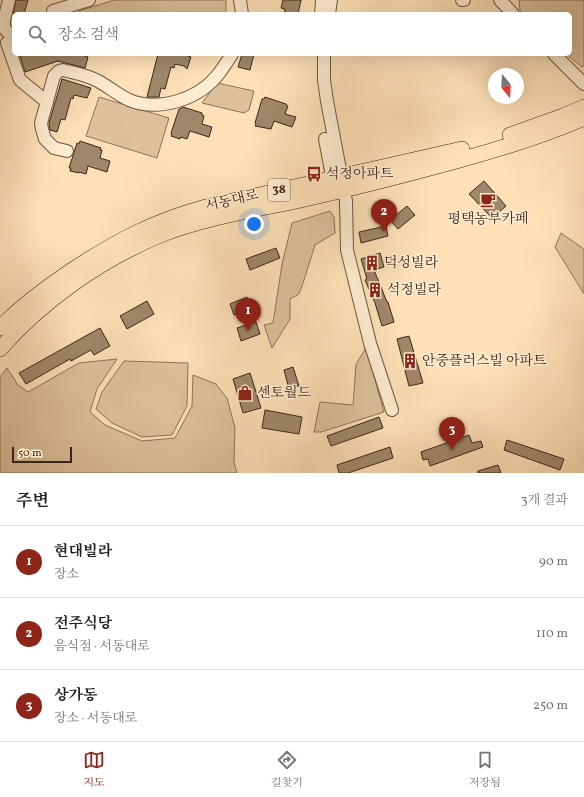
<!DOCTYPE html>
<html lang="ko">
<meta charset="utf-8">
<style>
:root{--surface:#fff;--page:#f2f2f2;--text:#202124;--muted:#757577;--line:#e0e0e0;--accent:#8f2418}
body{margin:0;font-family:Vollkorn,"Noto Serif KR",serif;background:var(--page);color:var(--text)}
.compass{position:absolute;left:488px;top:68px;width:36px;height:36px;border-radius:50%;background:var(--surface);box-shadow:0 4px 16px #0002;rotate:162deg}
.scale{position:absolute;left:12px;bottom:10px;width:60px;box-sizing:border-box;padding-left:4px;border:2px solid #3a2719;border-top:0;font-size:11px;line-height:14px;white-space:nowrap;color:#3a2719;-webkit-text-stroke:3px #feebd0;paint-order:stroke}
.you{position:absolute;left:254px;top:224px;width:14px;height:14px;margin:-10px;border:3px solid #fff;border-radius:50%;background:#1a73e8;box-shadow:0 0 0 6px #1a73e833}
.badge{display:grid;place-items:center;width:26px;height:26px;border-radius:50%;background:var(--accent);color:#fff;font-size:13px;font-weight:700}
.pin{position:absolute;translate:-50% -33px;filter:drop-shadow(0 1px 2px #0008)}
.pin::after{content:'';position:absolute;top:21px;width:14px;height:12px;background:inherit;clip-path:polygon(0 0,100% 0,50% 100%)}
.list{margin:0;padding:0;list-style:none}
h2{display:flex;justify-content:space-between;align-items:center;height:52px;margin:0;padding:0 16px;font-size:17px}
h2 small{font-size:13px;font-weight:400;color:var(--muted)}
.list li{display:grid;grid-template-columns:26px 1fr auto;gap:12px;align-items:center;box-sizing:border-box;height:72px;padding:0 16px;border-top:1px solid var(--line)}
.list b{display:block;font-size:15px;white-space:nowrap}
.list p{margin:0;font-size:13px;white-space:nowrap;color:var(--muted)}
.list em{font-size:13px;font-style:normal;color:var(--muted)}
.icon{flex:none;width:22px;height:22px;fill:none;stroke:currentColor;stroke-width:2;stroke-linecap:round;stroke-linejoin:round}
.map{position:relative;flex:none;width:584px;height:473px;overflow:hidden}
.search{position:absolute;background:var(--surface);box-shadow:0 4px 16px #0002;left:12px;right:12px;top:12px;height:44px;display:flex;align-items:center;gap:10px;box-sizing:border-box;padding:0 14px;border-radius:6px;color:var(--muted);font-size:15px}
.sheet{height:268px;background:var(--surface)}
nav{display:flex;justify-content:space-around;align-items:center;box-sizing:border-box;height:56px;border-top:1px solid var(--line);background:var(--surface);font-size:11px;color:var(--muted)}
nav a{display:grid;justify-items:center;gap:2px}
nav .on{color:var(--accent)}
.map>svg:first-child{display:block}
</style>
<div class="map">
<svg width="584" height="473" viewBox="0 0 584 473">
<rect width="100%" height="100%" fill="#fde0b6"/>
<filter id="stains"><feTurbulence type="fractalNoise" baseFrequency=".005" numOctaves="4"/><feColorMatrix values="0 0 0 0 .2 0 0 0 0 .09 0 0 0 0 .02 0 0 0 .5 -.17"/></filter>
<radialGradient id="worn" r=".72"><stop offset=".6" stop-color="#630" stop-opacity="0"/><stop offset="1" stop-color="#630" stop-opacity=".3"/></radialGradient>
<g fill="#dcc19b" stroke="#8b745a">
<path d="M 114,0 L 226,0 L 226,13 L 221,14 L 80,14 L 79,11 Z"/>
<path d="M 519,0 L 584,0 L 584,66 L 582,67 L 566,54 L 570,54 L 570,14 L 524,14 L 520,11 Z"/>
<path d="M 217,83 L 254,91 L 249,110 L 244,113 L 202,103 Z"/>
<path d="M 99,97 L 169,118 L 157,158 L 86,136 Z"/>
<path d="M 330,211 L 334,217 L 335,233 L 315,245 L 303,283 L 299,294 L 290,299 L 290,319 L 272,348 L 264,325 L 273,323 L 282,264 L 292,223 Z"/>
<path d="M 561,233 L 584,249 L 584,294 L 555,247 Z"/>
<path d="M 366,348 L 384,412 L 321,432 L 314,432 L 320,402 L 353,405 L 356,364 Z"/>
<path d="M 117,359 L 97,389 L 90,412 L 105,425 L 142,441 L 175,438 L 192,406 L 193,375 L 216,384 L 227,398 L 235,428 L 234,462 L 237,473 L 0,473 L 0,377 L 7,368 L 18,385 L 28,392 L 79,363 Z"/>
<path d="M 124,361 L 188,363 L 187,406 L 172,435 L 142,437 L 112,423 L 96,409 L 102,392 Z"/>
</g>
<g fill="#9f876b" stroke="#3a2719">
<path d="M 16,0 L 28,0 L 24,14 L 13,14 Z"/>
<path d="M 283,0 L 301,0 L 298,14 L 284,14 L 285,9 L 281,8 Z"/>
<path d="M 27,54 L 80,54 L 88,57 L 85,68 L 58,61 L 25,72 L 20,56 Z"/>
<path d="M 158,54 L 182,54 L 191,57 L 187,69 L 184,66 L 175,64 L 174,68 L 171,67 L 165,89 L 161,88 L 159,97 L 147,97 Z"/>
<path d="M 242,54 L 254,54 L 250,70 L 238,67 Z"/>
<path d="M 62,79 L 91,88 L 87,98 L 74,95 L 73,99 L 71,98 L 65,120 L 61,119 L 57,132 L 50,130 L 49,123 Z"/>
<path d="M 265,97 L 286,104 L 286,105 L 288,106 L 285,114 L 296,117 L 292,127 L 274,121 L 271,129 L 255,126 L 256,124 L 255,123 L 262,99 L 264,99 Z"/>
<path d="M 183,107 L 202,113 L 202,115 L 204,116 L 202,124 L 212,127 L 209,137 L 190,131 L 187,139 L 181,137 L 180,139 L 171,136 L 172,134 L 171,133 L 179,109 L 180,109 Z"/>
<path d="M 80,141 L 101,148 L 100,150 L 102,150 L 100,158 L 110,161 L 107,172 L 88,166 L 86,174 L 79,172 L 79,173 L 70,171 L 71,168 L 69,168 L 77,143 L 79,144 Z"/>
<path d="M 484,181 L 506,206 L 492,218 L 469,194 Z"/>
<path d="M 407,206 L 415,215 L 398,229 L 390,220 Z"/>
<path d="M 386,226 L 388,236 L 361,243 L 359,232 Z"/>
<path d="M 276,248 L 280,258 L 250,270 L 246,259 Z"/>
<path d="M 380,253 L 384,267 L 374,270 L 387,302 L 388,302 L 394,322 L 382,326 L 375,303 L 365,280 L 367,279 L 361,259 Z"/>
<path d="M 247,297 L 251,308 L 234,315 L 230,304 Z"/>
<path d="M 147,301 L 154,314 L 127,329 L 120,316 Z"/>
<path d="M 256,322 L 260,334 L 241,341 L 237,328 Z"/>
<path d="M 100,328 L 110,346 L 94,355 L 91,350 L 71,361 L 70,359 L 26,384 L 19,373 Z"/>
<path d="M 409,336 L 423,383 L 409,386 L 397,339 Z"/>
<path d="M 293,367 L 299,386 L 289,389 L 284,370 Z"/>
<path d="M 250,373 L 261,408 L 243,413 L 233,379 Z"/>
<path d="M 265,410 L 302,417 L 299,434 L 262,428 Z"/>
<path d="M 379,417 L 383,428 L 331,446 L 327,436 Z"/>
<path d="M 469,435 L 472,443 L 481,441 L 483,447 L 430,466 L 428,459 L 423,460 L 421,452 Z"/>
<path d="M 507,440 L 564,459 L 560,470 L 504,450 Z"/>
<path d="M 390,447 L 393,458 L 348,473 L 339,473 L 337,465 Z"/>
<path d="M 498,465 L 501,473 L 478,473 L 478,471 Z"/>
</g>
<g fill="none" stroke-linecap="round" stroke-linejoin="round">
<g stroke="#6b5540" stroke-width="14">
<g id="minor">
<path d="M 9,0 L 4,20 L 4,28 L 14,39"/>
<path d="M 240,0 L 242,14"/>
<path d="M 462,0 L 464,0"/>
<path d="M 500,0 L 513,14"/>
<path d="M 53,11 L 89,0"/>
<path d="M 321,14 L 322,0"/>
<path d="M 329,14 L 331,0"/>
<path d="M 14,39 L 7,43 L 20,80 L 47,102"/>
<path d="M 324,54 L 324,80 L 327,101 L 346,201 L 347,250 L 370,343 L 392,410"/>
<path d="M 554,54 L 584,84"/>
<path d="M 325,139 L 333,181"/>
<path d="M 67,151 L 54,148 L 45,139 L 42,129 L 41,123 L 54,76 L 59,71 L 63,70 C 75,73 87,75 98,81 C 109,87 118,95 129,100 C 158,112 196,100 216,77 C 222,70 227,62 232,54"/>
</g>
</g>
<g stroke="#3a2719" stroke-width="16">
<g id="major">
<path d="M 510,135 L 563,116 L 584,107"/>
<path d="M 0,328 C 22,305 47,287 74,269 C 118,240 155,221 206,207 L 462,149"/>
<path d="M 0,349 C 42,301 99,261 158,236 C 203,218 253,210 301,200 C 353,188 405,175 456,161 C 500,149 543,136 584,118"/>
</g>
</g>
<use href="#minor" stroke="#feebd0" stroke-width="12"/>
<use href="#major" stroke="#fde0b6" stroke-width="15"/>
</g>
<defs>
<g id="bus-bare" transform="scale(1.2)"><path d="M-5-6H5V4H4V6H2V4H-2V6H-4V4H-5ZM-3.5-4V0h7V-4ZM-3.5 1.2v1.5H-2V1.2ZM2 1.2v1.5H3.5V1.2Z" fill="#8f2418" stroke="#feebd0" stroke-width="2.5" paint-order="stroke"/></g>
<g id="cafe-bare" transform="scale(1.2)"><path d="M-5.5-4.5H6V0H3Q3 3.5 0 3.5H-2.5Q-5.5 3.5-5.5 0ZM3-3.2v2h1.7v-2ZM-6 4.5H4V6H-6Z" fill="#8f2418" stroke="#feebd0" stroke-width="2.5" paint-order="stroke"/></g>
<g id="building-bare" transform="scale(1.2)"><path d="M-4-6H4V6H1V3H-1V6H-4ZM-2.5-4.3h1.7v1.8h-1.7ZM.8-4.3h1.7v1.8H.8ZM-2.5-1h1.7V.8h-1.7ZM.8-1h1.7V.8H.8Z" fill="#8f2418" stroke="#feebd0" stroke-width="2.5" paint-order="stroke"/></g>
<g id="shop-bare" transform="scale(1.2)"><path d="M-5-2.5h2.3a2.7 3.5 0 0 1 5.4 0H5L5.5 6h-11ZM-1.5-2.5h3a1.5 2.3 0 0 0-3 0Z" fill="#8f2418" stroke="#feebd0" stroke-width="2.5" paint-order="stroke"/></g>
</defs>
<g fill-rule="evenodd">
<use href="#bus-bare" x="314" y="174"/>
<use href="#cafe-bare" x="488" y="200"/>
<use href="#building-bare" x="372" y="263"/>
<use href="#building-bare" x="375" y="290"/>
<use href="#building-bare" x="410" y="361"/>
<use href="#shop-bare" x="245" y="393"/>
</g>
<g text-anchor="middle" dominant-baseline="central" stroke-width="3" stroke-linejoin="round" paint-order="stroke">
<rect fill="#feebd0" stroke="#756250" stroke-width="1" x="268" y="179" width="22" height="22" rx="3"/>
<g font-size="13" font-weight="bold" fill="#3a2719">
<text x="279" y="190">38</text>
</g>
<g font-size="14" fill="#3a2719" stroke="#feebd0" text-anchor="start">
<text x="326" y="174">석정아파트</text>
<text x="488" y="219" text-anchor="middle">평택농부카페</text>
<text x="384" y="263">덕성빌라</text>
<text x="387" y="290">석정빌라</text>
<text x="422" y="361">안중플러스빌 아파트</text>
<text x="257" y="393">센토월드</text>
</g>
<g font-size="14" fill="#3a2719" stroke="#feebd0">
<text transform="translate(232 201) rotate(-13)">서동대로</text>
</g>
</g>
<rect width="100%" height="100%" filter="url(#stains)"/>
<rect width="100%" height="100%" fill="url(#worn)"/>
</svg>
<svg class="compass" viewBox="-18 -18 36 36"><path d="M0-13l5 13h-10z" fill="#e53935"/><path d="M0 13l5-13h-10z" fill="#757577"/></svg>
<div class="scale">50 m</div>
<div class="you"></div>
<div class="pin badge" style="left:248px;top:331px">1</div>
<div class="pin badge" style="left:384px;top:232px">2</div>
<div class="pin badge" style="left:452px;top:450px">3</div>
<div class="search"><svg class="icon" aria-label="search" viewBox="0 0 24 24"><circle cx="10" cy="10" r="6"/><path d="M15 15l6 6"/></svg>장소 검색</div>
</div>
<section class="sheet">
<h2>주변<small>3개 결과</small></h2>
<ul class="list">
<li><span class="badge">1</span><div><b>현대빌라</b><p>장소</p></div><em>90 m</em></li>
<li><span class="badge">2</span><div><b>전주식당</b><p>음식점 · 서동대로</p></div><em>110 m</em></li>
<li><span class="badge">3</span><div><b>상가동</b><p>장소 · 서동대로</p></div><em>250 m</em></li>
</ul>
</section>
<nav>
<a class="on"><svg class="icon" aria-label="map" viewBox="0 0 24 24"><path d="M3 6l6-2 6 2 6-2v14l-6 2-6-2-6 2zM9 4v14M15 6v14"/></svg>지도</a>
<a><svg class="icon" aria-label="directions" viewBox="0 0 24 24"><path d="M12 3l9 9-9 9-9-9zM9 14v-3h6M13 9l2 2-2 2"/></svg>길찾기</a>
<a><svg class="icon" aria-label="saved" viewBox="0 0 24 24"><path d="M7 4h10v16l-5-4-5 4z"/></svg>저장됨</a>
</nav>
